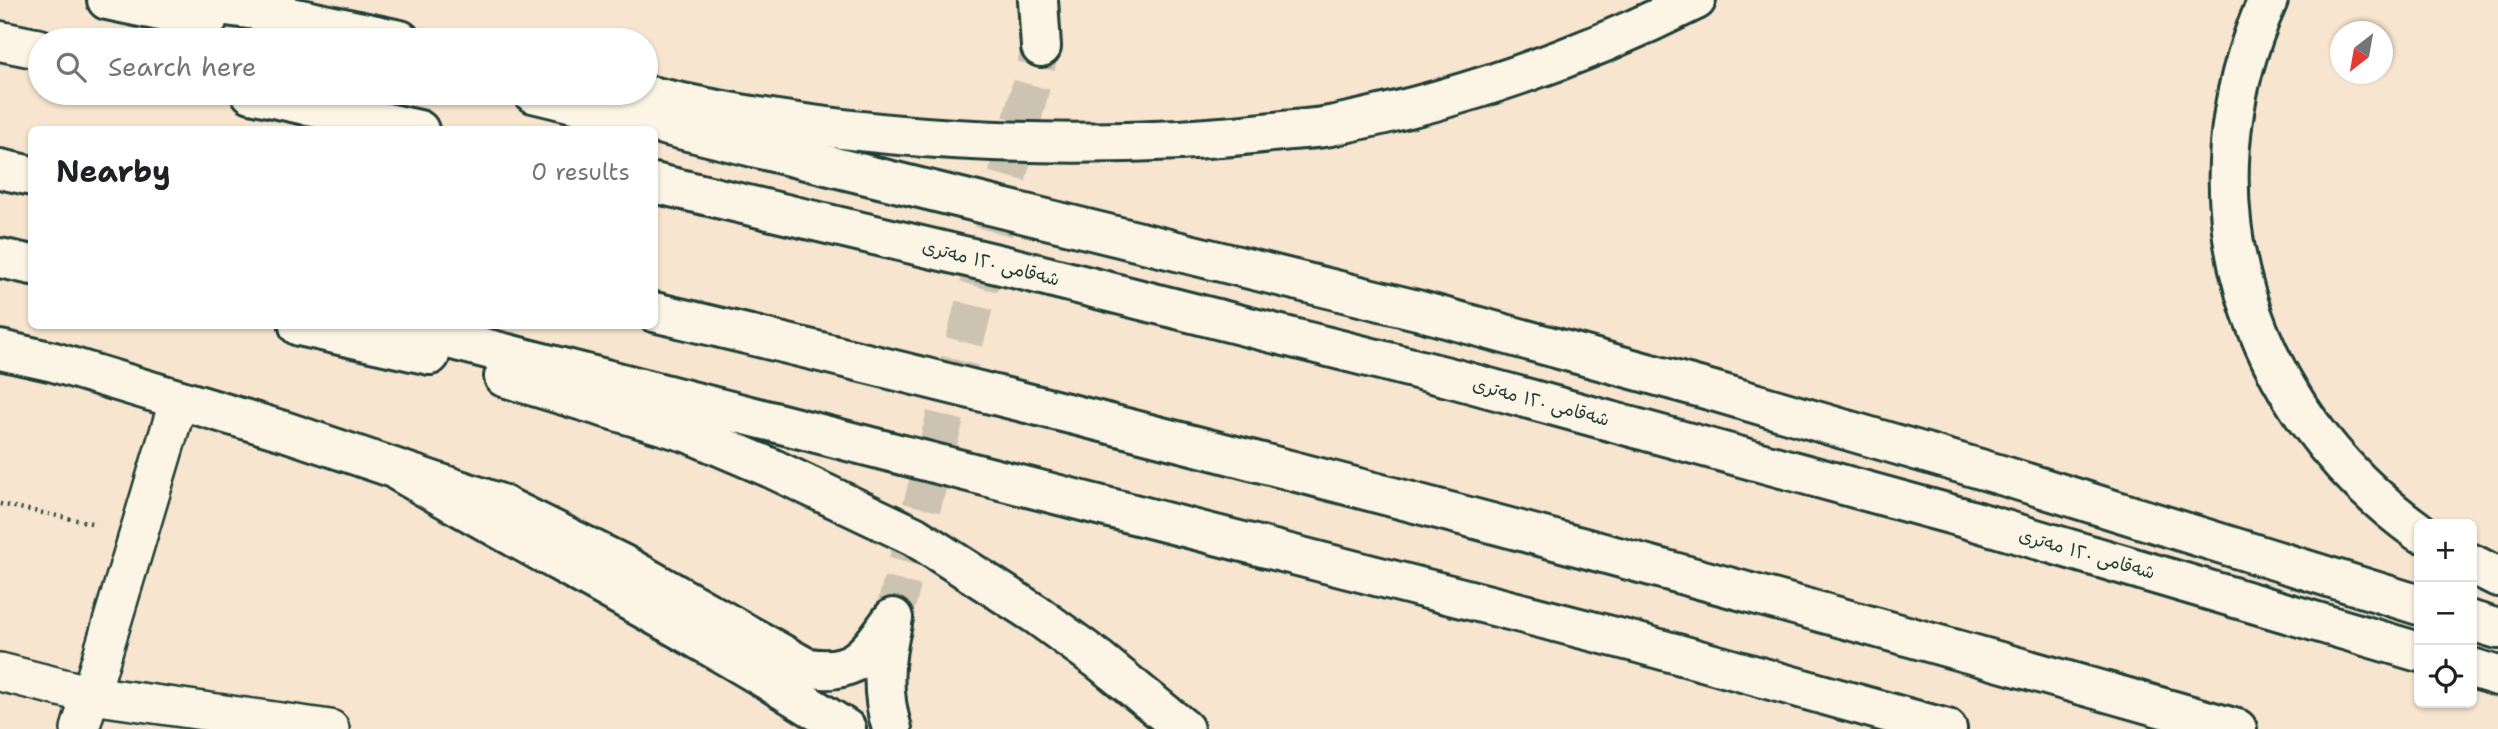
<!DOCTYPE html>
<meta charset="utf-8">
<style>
:root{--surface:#fff;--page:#f6f6f6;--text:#202124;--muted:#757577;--line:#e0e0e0}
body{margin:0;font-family:"Shantell Sans","Playpen Sans Arabic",sans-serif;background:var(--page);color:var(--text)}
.controls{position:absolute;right:21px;bottom:21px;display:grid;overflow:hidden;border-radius:10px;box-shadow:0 2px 5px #0004}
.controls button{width:63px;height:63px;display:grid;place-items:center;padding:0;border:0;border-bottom:2px solid var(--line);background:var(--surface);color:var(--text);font:35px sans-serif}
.compass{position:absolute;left:2330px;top:21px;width:63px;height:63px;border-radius:50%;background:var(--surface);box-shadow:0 2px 5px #0004;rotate:211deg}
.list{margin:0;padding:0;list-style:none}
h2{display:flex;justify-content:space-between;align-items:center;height:91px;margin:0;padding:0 28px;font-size:30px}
h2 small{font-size:23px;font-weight:400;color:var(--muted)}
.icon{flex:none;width:38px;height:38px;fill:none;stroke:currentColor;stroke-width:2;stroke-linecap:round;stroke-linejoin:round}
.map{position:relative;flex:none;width:2498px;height:729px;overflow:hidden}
.search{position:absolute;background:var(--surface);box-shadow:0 2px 5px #0004;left:28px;top:28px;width:630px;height:77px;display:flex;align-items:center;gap:18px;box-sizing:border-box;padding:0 24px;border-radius:38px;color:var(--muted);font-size:26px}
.panel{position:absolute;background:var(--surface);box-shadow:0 2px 5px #0004;left:28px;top:126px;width:630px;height:203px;border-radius:10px}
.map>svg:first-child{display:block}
</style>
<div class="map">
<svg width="2498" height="729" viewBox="0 0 2498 729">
<rect width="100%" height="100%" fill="#f8e5d0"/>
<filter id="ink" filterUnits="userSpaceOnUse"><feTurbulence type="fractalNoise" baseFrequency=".0143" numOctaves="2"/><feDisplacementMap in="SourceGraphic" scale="14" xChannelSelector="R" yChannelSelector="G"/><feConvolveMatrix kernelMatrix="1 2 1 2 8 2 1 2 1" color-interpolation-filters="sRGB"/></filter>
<g filter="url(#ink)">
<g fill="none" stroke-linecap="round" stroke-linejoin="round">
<path stroke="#cdc3b1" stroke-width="38" stroke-dasharray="38 19" stroke-linecap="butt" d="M 893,618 L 1041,47"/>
<g stroke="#1f3d34" stroke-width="42">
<g id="street">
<path d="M 0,672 L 91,695 L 330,729"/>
<path d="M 80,729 L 179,399"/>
</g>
</g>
<g stroke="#1f3d34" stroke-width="44">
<g id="secondary">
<path d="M 1038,0 L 1041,47"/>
<path d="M 0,350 L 54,362 L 287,432 L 498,503 L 622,564 L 805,667 C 854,677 867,654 893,618"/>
<path d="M 892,624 C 883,660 881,693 892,729"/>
</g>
</g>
<g stroke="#1f3d34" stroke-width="44">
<g id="highway">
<path d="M 107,0 L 207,21"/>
<path d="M 182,0 L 263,11 L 400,40"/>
<path d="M 2268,0 C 2179,197 2246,407 2419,532"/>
<path d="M 0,41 L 40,49"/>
<path d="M 251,93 L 419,130"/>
<path d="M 533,93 L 1417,310 L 1713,391 L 2001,475 L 2419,605"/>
<path d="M 650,96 C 823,135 1003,149 1180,140 C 1214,138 1248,135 1282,131 C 1299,129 1318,129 1335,125 C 1460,100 1582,57 1696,0"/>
<path d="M 0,169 L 32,176"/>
<path d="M 654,183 L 1010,267 L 1456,379 L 1961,517 L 2419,652"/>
<path d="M 0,258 L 32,265"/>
<path d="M 654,312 C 1186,438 1712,579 2237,729"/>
<path d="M 299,326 L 430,355"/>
<path d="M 398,326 L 1638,643 L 1947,729"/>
<path d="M 504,377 L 689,433 L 771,468 L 914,536 L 1037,615 L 1099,660 L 1184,729"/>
<path d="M 398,471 C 547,558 701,635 846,729"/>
<path d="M 2472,564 L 2498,577"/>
<path d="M 2472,621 L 2498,629"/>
<path d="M 2472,668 L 2498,676"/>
</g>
</g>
<path stroke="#1f3d34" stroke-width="4.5" stroke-dasharray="2 5" stroke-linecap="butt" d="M 0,504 L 96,524"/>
<use href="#street" stroke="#fcf5e5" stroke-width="37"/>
<use href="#secondary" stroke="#fcf5e5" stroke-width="38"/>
<use href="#highway" stroke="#fcf5e5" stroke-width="38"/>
</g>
</g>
<g text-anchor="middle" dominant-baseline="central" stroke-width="5" stroke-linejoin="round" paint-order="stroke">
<g font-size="18" fill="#1f3d34" stroke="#fcf5e5">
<text transform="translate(991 263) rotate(14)">شەقامی ١٢٠ مەتری</text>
<text transform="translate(1541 402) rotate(15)">شەقامی ١٢٠ مەتری</text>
<text transform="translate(2087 554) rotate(16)">شەقامی ١٢٠ مەتری</text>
</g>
</g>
</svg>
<div class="controls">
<button>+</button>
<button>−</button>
<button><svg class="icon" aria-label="locate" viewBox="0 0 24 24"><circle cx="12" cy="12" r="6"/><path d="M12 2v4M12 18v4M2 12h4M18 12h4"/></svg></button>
</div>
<svg class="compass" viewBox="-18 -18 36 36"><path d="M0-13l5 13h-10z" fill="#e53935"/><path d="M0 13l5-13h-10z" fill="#757577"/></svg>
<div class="search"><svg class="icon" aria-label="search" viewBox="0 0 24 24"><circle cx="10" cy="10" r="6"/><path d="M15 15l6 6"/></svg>Search here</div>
<section class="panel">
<h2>Nearby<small>0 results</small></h2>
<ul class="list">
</ul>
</section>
</div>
